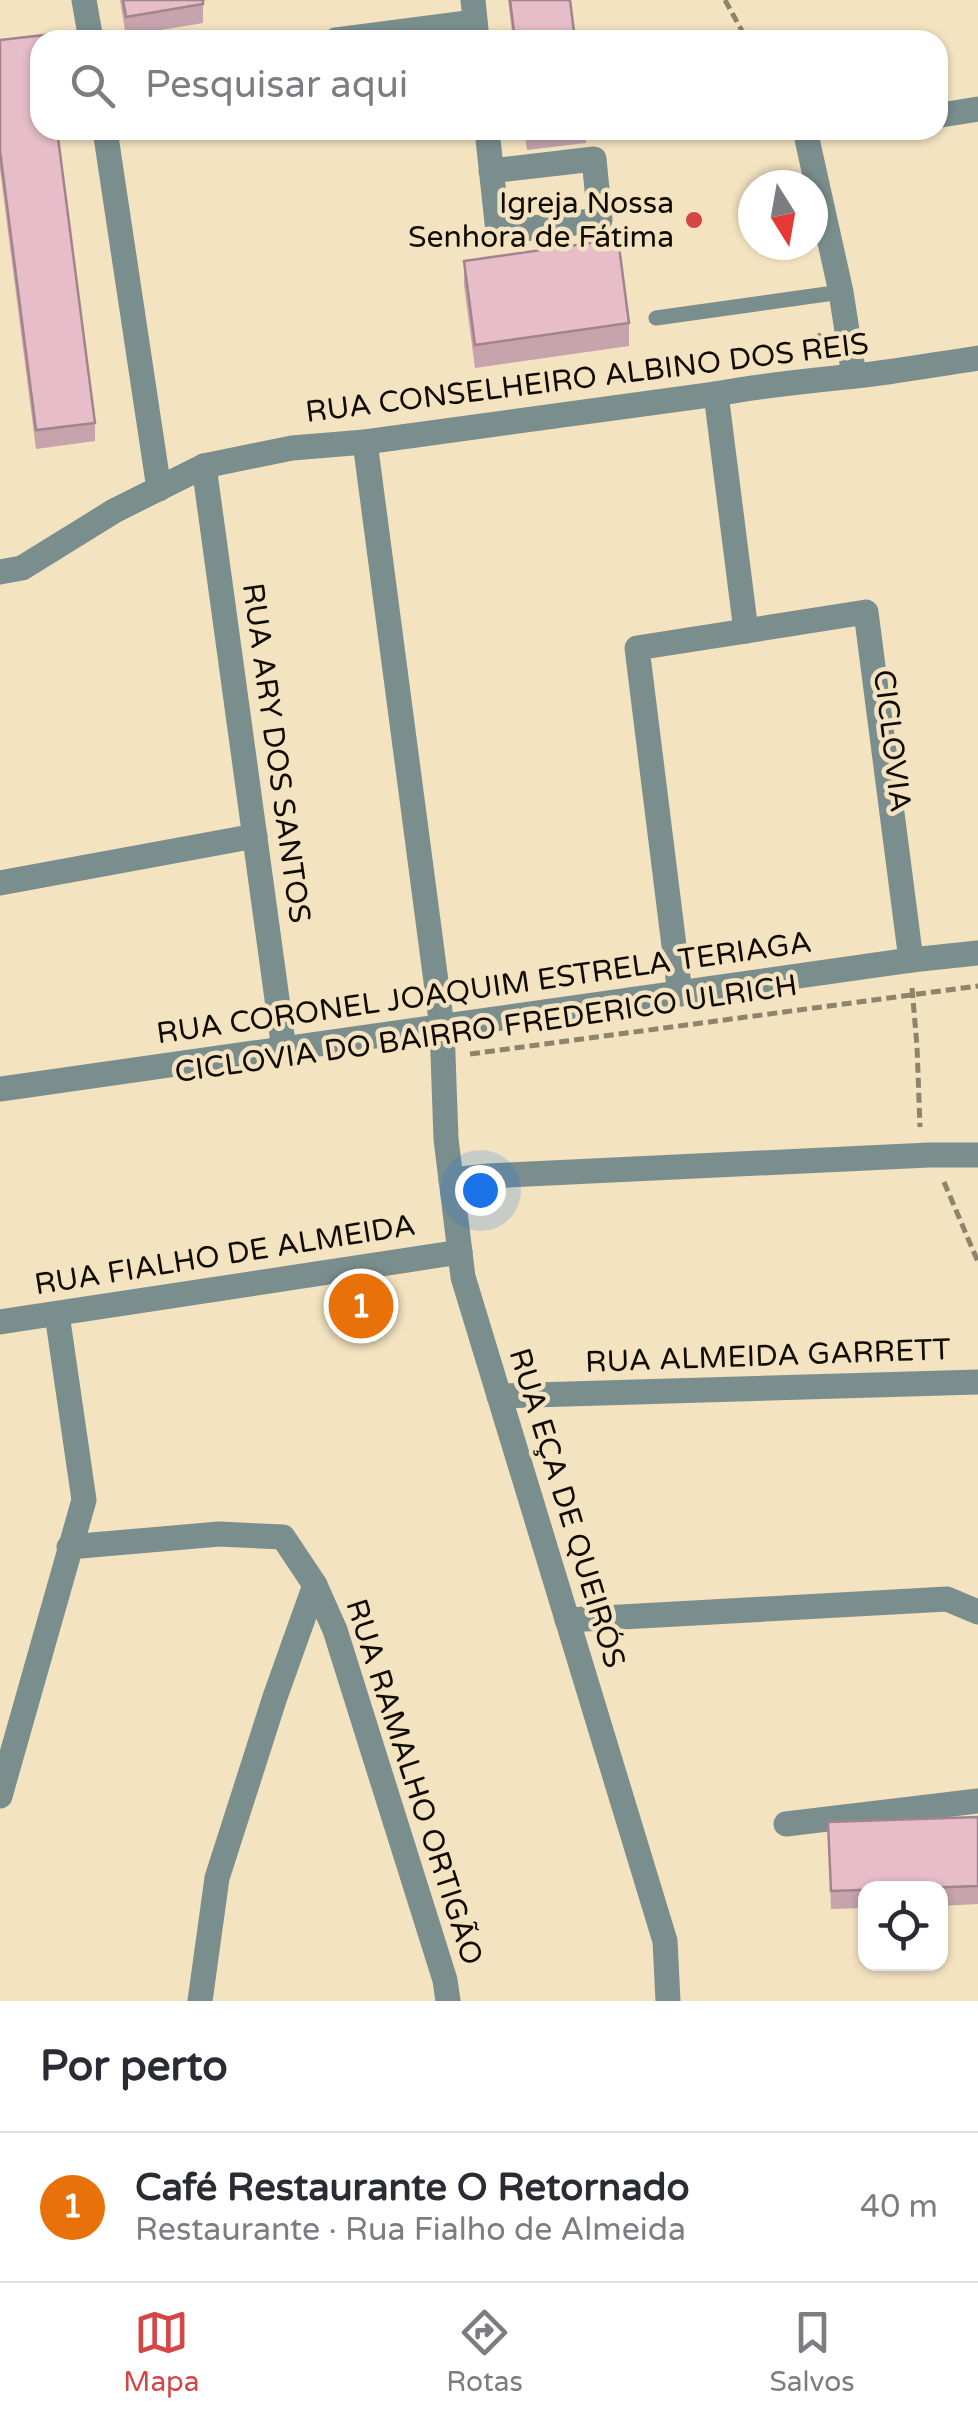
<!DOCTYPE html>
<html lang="pt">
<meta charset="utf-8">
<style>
:root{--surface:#fff;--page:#f2f2f3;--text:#2b2b33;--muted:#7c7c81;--line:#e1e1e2;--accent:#d44545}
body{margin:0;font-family:"Varela Round",sans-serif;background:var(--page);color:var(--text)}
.controls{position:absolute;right:30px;bottom:30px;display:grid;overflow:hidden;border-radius:20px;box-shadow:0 2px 8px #0004}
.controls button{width:90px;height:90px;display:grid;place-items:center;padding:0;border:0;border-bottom:2px solid var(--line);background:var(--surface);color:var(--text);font:50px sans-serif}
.compass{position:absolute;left:738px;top:170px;width:90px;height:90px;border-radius:50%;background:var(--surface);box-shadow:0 2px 8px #0004;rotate:169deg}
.you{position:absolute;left:480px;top:1190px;width:35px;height:35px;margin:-25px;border:8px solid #fff;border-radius:50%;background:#1a73e8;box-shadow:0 0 0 15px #1a73e833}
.badge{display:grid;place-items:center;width:65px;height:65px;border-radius:50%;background:var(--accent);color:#fff;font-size:32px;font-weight:700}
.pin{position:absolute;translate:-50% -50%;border:5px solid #fff;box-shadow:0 2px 10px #0006}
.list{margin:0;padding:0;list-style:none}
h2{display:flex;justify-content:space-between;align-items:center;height:130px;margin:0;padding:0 40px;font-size:42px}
h2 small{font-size:32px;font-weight:400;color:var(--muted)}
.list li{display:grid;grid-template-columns:65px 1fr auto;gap:30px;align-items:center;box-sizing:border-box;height:150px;padding:0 40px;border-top:2px solid var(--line)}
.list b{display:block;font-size:38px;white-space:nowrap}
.list p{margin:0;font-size:32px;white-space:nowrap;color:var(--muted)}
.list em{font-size:32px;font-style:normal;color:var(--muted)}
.icon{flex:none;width:55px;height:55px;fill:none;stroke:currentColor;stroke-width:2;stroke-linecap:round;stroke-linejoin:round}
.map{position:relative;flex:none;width:978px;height:2001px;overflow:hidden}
.search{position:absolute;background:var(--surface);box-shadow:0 2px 8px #0004;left:30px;right:30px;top:30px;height:110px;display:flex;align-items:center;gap:25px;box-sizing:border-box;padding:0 35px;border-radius:30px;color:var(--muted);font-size:38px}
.sheet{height:280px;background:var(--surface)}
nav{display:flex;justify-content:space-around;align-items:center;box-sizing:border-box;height:140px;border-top:2px solid var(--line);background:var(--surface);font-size:28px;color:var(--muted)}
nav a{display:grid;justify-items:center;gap:5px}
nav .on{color:var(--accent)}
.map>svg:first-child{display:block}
</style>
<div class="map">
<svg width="978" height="2001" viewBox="0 0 978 2001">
<rect width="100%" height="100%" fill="#f3e3c0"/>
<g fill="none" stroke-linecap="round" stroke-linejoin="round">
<g stroke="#8e836b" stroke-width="5" stroke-dasharray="10 5" stroke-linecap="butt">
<path d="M 725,0 L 747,40"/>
<path d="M 812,354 L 811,344 L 821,334"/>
<path d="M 912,988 L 917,1046 L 920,1127"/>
<path d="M 470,1054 L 978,986"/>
<path d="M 944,1182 L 978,1262"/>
</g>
<path stroke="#7a8e8e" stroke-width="15" d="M 656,318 L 841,292"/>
<g stroke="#7a8e8e" stroke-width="25">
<path d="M 84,0 L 91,40"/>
<path d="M 473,0 L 477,40"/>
<path d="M 336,40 L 475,22"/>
<path d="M 938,113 L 941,115 L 978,109"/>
<path d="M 105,130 L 159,489"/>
<path d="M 487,130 L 498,232 L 600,220 L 594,159 L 491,171"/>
<path d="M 805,130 L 841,292 L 854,376"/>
<path d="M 716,394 L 746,631"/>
<path d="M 365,442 L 442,1027 L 446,1139 L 463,1277 L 665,1941 L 668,2001"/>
<path d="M 204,466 L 284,1050"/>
<path d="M 0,572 L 22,568 L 114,511 L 204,466 L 292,448 L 365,442 L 716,394 C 762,385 808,381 855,376 C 896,372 937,364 978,358"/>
<path d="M 0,883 L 255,836"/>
<path d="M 680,994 L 637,648 L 866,612 L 911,960"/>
<path d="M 0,1089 L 911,960 L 978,953"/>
<path d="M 451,1180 L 488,1176 L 929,1155 L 978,1155"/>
<path d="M 0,1322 L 460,1252"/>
<path d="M 499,1396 L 978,1382"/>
<path d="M 69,1547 L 219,1534 L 283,1537 L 315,1585"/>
<path d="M 567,1620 L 947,1599 L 978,1612"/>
<path d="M 0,1796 L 84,1500 L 57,1314"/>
<path d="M 786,1824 L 978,1801"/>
<path d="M 200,2001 L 217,1878 L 275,1697 L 315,1585 L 335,1630 L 445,1980 L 448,2001"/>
</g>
</g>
<g fill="#c6a3ad">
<path d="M 120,0 L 207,0 L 203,1 L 203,23 L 126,36 Z"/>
<path d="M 508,0 L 570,0 L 575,40 L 513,40 Z"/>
<path d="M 0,40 L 95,423 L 95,441 L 36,449 L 0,169 Z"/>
<path d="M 524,130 L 586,130 L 586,143 L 527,150 Z"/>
<path d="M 464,261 L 629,323 L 629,346 L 475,368 L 464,285 Z"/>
<path d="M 978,1817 L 978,1904 L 940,1906 L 940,1888 L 866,1888 L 866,1908 L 831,1909 L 828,1822 Z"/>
</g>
<g fill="#e6bdc9" stroke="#a1848d" stroke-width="2.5">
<path d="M 123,0 L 203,0 L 203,4 L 126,17 Z"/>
<path d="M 510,0 L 570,0 L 575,40 L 515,40 Z"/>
<path d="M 45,35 L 45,40 L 40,40 L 40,130 L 57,130 L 95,423 L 36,430 L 0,151 L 0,40 Z"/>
<path d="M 618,239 L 629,323 L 475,345 L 464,261 Z"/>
<path d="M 978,1817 L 978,1886 L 831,1891 L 828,1822 Z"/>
</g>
<circle fill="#d44545" stroke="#f3e3c0" stroke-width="4" cx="694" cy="220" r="10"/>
<g text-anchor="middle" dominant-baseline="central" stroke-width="9" stroke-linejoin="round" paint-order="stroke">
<g font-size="30" fill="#110c02" stroke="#f3e3c0" text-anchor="end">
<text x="674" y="203">Igreja Nossa<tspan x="674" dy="34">Senhora de Fátima</tspan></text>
</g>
<g font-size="30" fill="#110c02" stroke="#f3e3c0">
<text transform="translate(587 378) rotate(-7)">RUA CONSELHEIRO ALBINO DOS REIS</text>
<text transform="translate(892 741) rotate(83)">CICLOVIA</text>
<text transform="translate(276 753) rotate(82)">RUA ARY DOS SANTOS</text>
<text transform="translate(484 988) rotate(-8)">RUA CORONEL JOAQUIM ESTRELA TERIAGA</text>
<text transform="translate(486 1029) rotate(-8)">CICLOVIA DO BAIRRO FREDERICO ULRICH</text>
<text transform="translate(225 1255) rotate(-9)">RUA FIALHO DE ALMEIDA</text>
<text transform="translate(768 1356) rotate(-2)">RUA ALMEIDA GARRETT</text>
<text transform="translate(567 1508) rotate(73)">RUA EÇA DE QUEIRÓS</text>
<text transform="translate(414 1782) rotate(72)">RUA RAMALHO ORTIGÃO</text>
</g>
</g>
</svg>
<div class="controls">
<button><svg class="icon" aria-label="locate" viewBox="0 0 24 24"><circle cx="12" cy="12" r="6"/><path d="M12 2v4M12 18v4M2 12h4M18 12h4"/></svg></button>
</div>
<svg class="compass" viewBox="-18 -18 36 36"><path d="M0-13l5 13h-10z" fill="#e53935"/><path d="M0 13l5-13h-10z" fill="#7c7c81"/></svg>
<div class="you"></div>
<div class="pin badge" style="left:361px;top:1306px;background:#e8710a">1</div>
<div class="search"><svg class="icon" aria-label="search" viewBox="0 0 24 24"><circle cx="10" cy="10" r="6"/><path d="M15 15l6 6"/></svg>Pesquisar aqui</div>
</div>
<section class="sheet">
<h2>Por perto<small></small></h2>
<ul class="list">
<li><span class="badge" style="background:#e8710a">1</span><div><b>Café Restaurante O Retornado</b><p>Restaurante · Rua Fialho de Almeida</p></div><em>40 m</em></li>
</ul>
</section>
<nav>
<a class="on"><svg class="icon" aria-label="map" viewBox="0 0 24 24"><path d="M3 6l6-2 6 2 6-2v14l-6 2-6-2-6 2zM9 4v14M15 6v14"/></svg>Mapa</a>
<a><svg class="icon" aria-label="directions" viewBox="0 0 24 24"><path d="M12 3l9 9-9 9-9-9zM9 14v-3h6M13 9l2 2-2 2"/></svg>Rotas</a>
<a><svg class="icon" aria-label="saved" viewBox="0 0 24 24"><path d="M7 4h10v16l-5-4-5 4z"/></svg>Salvos</a>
</nav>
